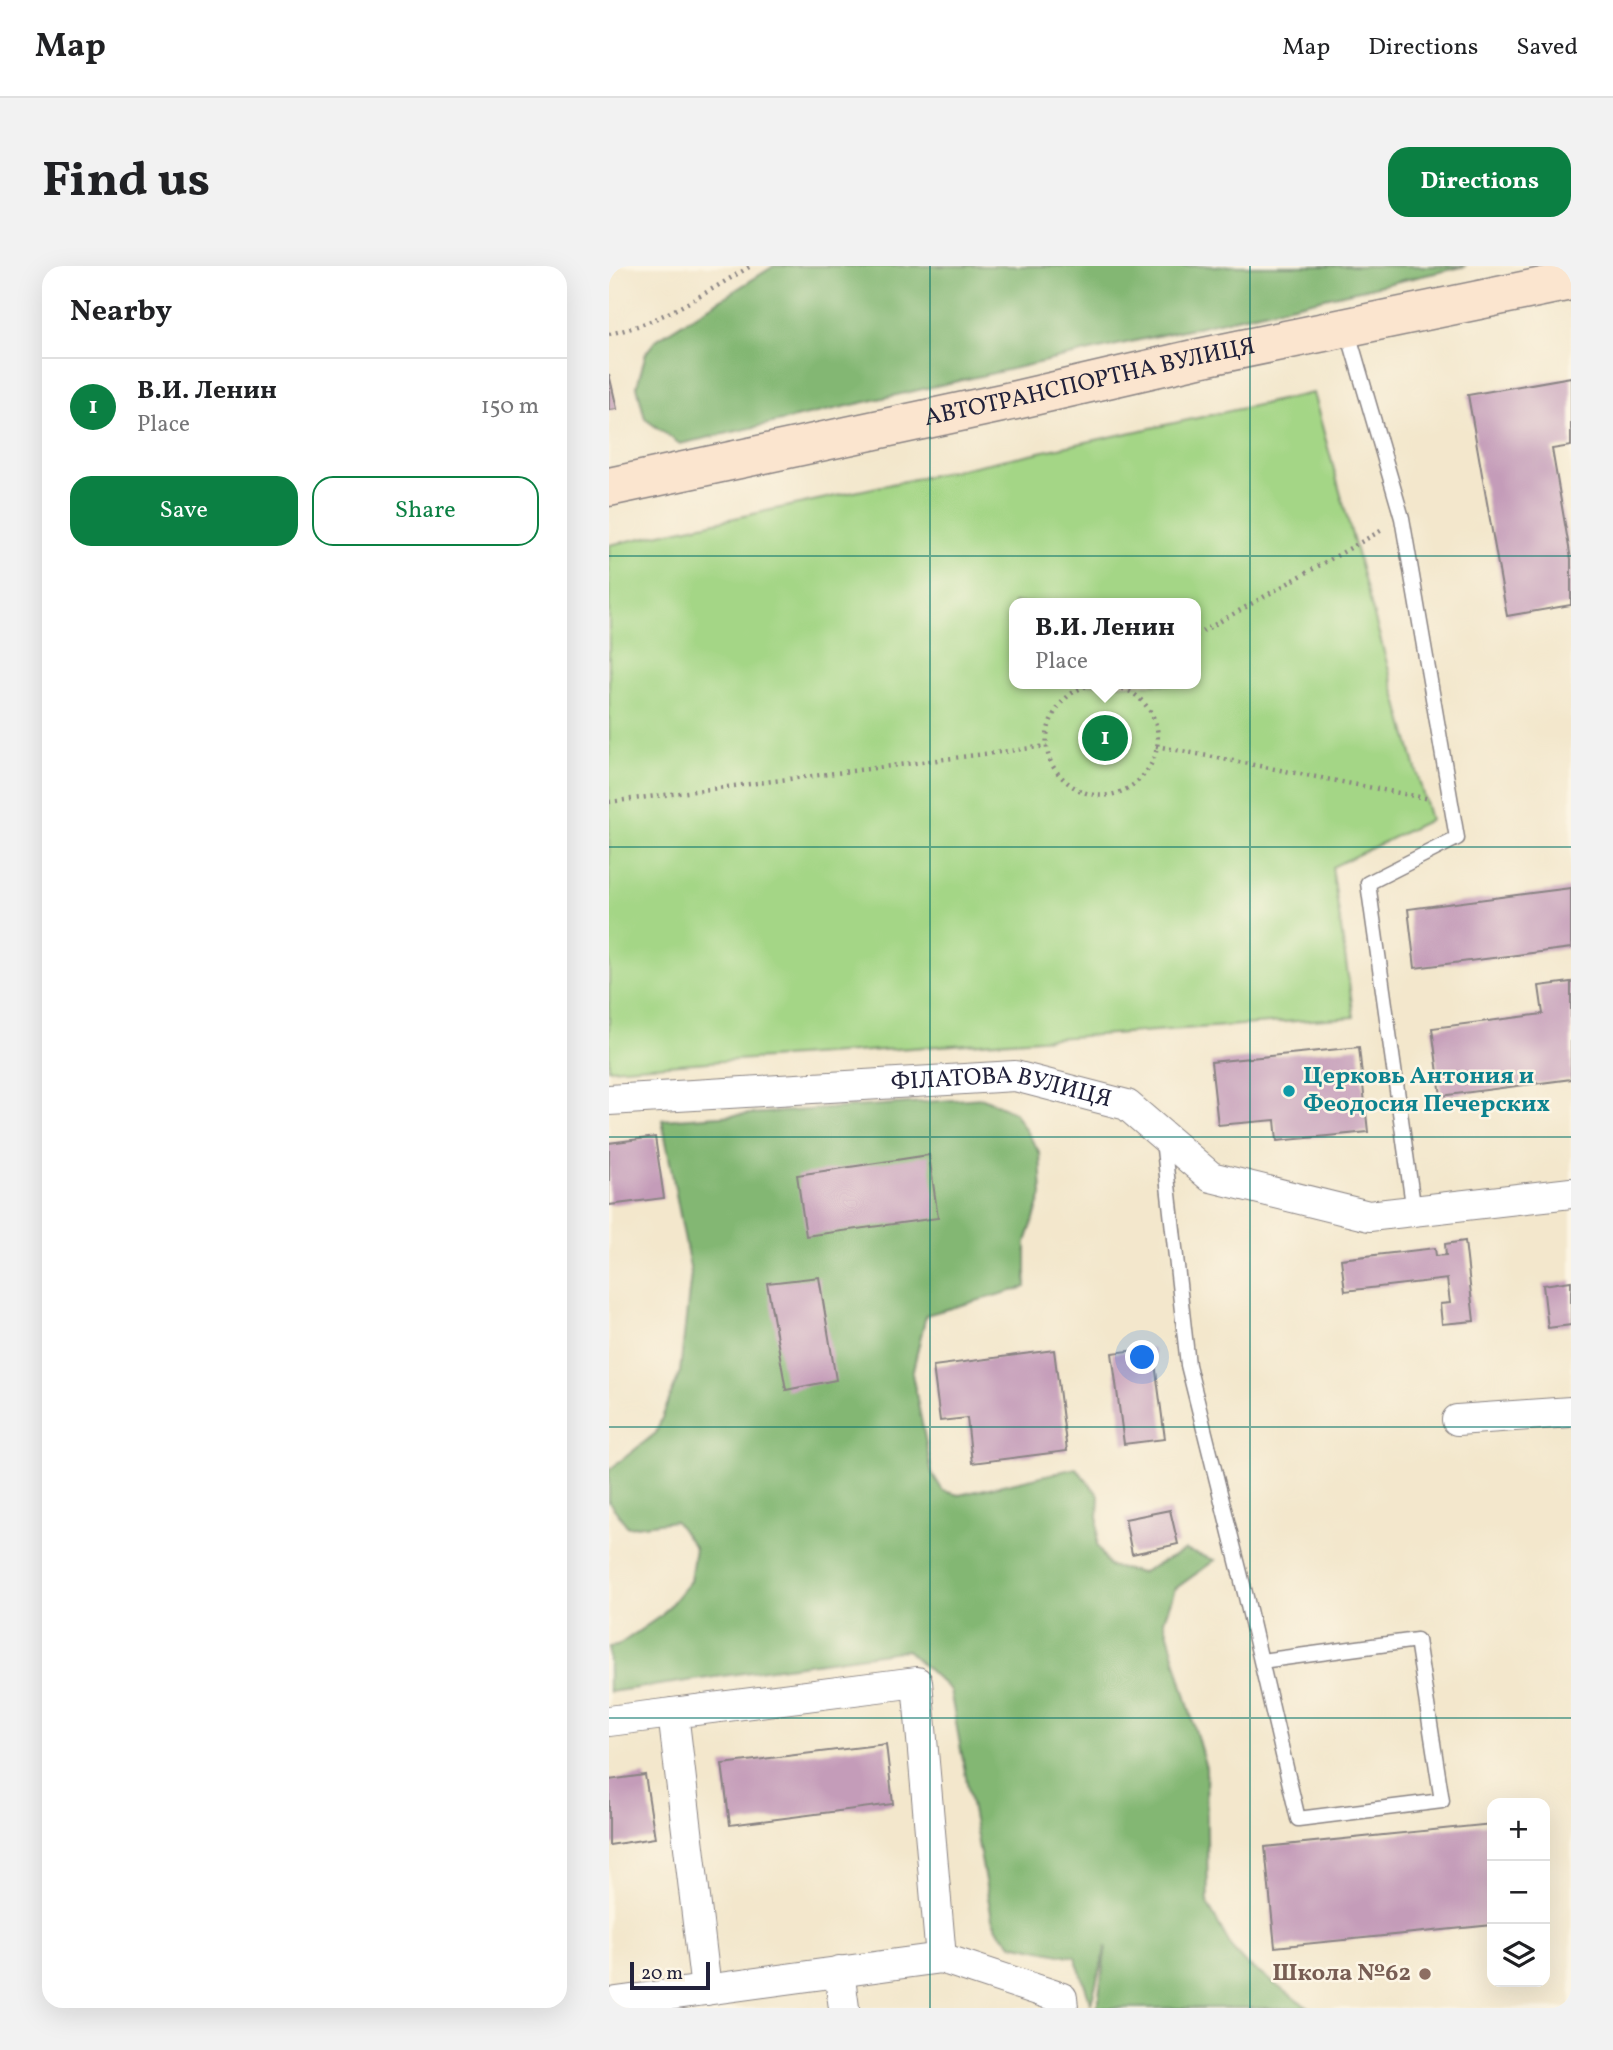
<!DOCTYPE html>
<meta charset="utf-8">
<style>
:root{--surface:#fff;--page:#f2f2f2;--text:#202124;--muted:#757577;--line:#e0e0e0;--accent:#0b8043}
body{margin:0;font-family:Vollkorn,serif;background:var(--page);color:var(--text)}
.controls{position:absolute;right:21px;bottom:21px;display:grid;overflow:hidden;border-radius:14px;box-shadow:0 7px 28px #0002}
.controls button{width:63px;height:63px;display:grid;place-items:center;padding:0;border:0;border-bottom:2px solid var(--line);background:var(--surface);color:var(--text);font:35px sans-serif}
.scale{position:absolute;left:21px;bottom:18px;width:80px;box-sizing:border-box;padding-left:7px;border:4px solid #22223b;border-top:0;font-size:19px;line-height:24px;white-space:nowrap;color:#22223b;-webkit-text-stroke:5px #fcf5e5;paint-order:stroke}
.you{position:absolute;left:534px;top:1092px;width:24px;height:24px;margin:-18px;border:5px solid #fff;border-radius:50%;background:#1a73e8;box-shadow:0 0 0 10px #1a73e833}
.badge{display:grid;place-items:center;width:46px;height:46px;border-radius:50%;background:var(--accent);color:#fff;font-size:23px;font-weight:700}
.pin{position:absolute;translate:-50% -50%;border:4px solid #fff;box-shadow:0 2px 7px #0006}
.popup{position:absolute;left:400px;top:332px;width:192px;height:91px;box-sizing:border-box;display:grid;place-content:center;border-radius:14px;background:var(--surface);filter:drop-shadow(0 2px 5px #0005);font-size:23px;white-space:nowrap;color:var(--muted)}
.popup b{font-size:26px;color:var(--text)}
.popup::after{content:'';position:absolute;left:50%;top:100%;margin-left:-14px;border:14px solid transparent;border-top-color:var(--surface)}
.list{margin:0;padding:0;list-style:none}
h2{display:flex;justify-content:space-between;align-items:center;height:91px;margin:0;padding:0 28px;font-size:30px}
h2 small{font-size:23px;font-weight:400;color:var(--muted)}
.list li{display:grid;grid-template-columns:46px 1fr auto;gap:21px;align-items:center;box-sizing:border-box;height:98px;padding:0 28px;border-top:2px solid var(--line)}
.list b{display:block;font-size:26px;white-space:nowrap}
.list p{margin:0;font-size:23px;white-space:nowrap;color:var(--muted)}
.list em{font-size:23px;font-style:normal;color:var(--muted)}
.actions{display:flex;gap:14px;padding:21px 28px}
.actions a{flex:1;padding:16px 0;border:2px solid var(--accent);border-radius:21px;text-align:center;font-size:24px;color:var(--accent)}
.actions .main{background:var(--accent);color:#fff}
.icon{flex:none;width:38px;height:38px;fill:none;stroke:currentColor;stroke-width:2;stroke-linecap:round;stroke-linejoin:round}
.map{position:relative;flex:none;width:962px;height:1742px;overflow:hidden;border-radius:21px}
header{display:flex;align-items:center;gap:42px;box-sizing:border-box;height:98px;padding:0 35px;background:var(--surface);border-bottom:2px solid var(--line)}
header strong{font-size:33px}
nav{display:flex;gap:38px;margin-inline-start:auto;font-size:24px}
.intro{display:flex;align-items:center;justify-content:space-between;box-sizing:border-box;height:168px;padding:0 42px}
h1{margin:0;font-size:49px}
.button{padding:18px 32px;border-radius:21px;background:var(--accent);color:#fff;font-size:24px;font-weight:700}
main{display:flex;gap:42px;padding:0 42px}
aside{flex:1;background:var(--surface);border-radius:21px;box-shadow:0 7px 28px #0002}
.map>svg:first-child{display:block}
</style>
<header>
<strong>Map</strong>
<nav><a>Map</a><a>Directions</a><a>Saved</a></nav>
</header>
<div class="intro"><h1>Find us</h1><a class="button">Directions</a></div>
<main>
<aside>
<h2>Nearby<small></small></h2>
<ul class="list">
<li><span class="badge">1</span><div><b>В.И. Ленин</b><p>Place</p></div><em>150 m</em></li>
</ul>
<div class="actions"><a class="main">Save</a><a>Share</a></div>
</aside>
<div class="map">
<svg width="962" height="1742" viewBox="0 0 962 1742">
<rect width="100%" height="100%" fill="#fcf5e5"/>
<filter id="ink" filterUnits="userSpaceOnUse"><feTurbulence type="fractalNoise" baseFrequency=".0143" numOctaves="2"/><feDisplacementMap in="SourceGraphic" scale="14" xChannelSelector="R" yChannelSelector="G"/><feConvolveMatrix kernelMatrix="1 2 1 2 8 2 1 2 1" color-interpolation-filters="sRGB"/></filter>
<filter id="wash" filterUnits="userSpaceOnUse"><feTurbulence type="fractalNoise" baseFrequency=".00686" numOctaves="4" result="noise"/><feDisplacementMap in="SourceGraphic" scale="28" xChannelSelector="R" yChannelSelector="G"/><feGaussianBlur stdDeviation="1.57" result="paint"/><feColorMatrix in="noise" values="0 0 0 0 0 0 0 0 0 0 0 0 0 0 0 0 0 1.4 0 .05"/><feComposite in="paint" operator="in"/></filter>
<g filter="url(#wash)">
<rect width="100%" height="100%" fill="#f3e7cc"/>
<path fill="#a4d686" stroke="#637c60" stroke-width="2" fill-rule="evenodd" d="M 704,127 L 821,554 L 723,601 L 745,751 L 0,803 L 0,279 ZM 405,337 L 587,337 L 587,418 L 405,418 Z"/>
<g fill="#83b773" stroke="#526c57" stroke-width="2">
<path d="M 165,0 L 857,0 L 71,178 L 36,153 L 28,120 L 37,87 L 47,74 Z"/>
<path d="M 374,832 L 405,846 L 431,887 L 433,929 L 417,976 L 417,1021 L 317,1049 L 303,1108 L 323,1207 L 334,1225 L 350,1229 L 467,1202 L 490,1229 L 488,1279 L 500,1300 L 532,1307 L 576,1284 L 606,1294 L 566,1323 L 555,1354 L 597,1502 L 599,1639 L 624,1684 L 636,1697 L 700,1742 L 488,1742 L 497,1680 L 482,1737 L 466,1691 L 403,1678 L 391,1667 L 383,1653 L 341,1424 L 298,1384 L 0,1426 L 0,1381 L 8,1380 L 53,1349 L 81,1315 L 86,1282 L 66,1255 L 19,1261 L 0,1236 L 0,1204 L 47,1167 L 71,1106 L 82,1007 L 53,854 Z"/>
</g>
<g id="blocks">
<g fill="#c49cb9">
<path d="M 0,108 L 8,143 L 0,144 Z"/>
<path d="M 962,111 L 962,180 L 943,183 L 962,293 L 962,339 L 898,350 L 859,129 Z"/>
<path d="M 962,622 L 962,682 L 806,702 L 799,643 Z"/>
<path d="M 962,716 L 962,813 L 832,830 L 823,762 L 934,748 L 930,720 Z"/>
<path d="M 750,781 L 759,866 L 668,875 L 666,854 L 609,859 L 602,796 Z"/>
<path d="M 46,871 L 55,932 L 0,939 L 0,877 Z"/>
<path d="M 320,889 L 329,952 L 197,970 L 188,909 Z"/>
<path d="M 856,975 L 865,1055 L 833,1058 L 831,1038 L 841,1037 L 838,1013 L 736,1025 L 732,993 L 826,982 L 827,990 L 837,989 L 836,978 Z"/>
<path d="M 210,1011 L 227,1114 L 177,1124 L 158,1017 Z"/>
<path d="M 962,1015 L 962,1059 L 939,1062 L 934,1019 Z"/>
<path d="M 544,1082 L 556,1173 L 515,1178 L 503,1087 Z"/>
<path d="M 445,1084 L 458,1185 L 363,1197 L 358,1152 L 331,1155 L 324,1100 Z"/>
<path d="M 561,1244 L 569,1278 L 523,1288 L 516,1253 Z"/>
<path d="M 277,1478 L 284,1538 L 121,1559 L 113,1498 Z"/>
<path d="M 36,1509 L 46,1572 L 0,1579 L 0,1514 Z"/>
<path d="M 883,1558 L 883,1659 L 666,1681 L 656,1581 Z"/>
</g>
</g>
</g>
<g filter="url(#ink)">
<use href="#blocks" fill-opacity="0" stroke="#8a8484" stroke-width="2"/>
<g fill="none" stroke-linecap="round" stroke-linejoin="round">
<g stroke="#8a8484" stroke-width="17">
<g id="lane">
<path d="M 738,63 L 793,252 L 848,572 L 759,617 L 805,946"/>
<path d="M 554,874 L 579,1099 L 637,1331 L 689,1553 L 833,1535 L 808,1374 L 652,1395"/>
</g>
</g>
<g stroke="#8a8484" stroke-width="32">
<g id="street">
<path id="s1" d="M 0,834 L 406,810 L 518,839 L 602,911 L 760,950 L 962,927"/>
<path d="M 848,1154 L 962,1146"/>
<path d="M 64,1447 L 97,1724"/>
<path d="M 0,1455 L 308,1416 L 332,1692"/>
<path d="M 230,1705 L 235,1742"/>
<path d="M 0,1737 L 332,1692 L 453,1732 L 454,1742"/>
</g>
</g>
<g stroke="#8a8484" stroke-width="41">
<g id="secondary">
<path id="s2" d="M 0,221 L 407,134 L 585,93 L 962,15"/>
</g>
</g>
<g stroke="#8a8484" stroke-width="4.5" stroke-dasharray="2 5" stroke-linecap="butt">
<path d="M 0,68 C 52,57 97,26 142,0"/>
<path d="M 587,369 L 775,263"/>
<path d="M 500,419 C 507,421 518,423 525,428 C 591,478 505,574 448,506 C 425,478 443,432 475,421 C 483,418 493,420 501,418"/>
<path d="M 547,480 L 821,533"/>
<path d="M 0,536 L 438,480"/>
</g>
<use href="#lane" stroke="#fff" stroke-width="14"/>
<use href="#street" stroke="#fff" stroke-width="30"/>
<use href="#secondary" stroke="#fbe5cf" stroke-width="38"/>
</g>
</g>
<path fill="none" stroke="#0f766e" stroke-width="2" stroke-opacity="0.55" d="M 321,0 L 321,1742M 641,0 L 641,1742M 0,290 L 962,290M 0,581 L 962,581M 0,871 L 962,871M 0,1161 L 962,1161M 0,1452 L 962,1452"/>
<circle fill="#0f9aa8" stroke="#fcf5e5" stroke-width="2.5" cx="680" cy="825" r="7"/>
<circle fill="#8d6e63" stroke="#fcf5e5" stroke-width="2.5" cx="816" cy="1708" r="7"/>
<g text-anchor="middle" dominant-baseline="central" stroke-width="5" stroke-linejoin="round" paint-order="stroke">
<g font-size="24" fill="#22223b" stroke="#fcf5e5">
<text stroke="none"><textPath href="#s2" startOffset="492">АВТОТРАНСПОРТНА ВУЛИЦЯ</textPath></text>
<text stroke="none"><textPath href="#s1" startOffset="394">ФІЛАТОВА ВУЛИЦЯ</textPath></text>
</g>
<g font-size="24" font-weight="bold" fill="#0d838f" stroke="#fcf5e5" text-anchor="start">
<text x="694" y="811">Церковь Антония и<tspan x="694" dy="28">Феодосия Печерских</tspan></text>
</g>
<g font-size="24" font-weight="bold" fill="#785e54" stroke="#fcf5e5" text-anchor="end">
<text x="802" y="1708">Школа №62</text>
</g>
</g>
</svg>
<div class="controls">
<button>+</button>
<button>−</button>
<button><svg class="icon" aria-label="layers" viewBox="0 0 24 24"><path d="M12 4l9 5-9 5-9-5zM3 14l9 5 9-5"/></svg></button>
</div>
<div class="scale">20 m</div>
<div class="you"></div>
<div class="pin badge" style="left:496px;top:472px">1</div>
<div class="popup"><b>В.И. Ленин</b>Place</div>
</div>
</main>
